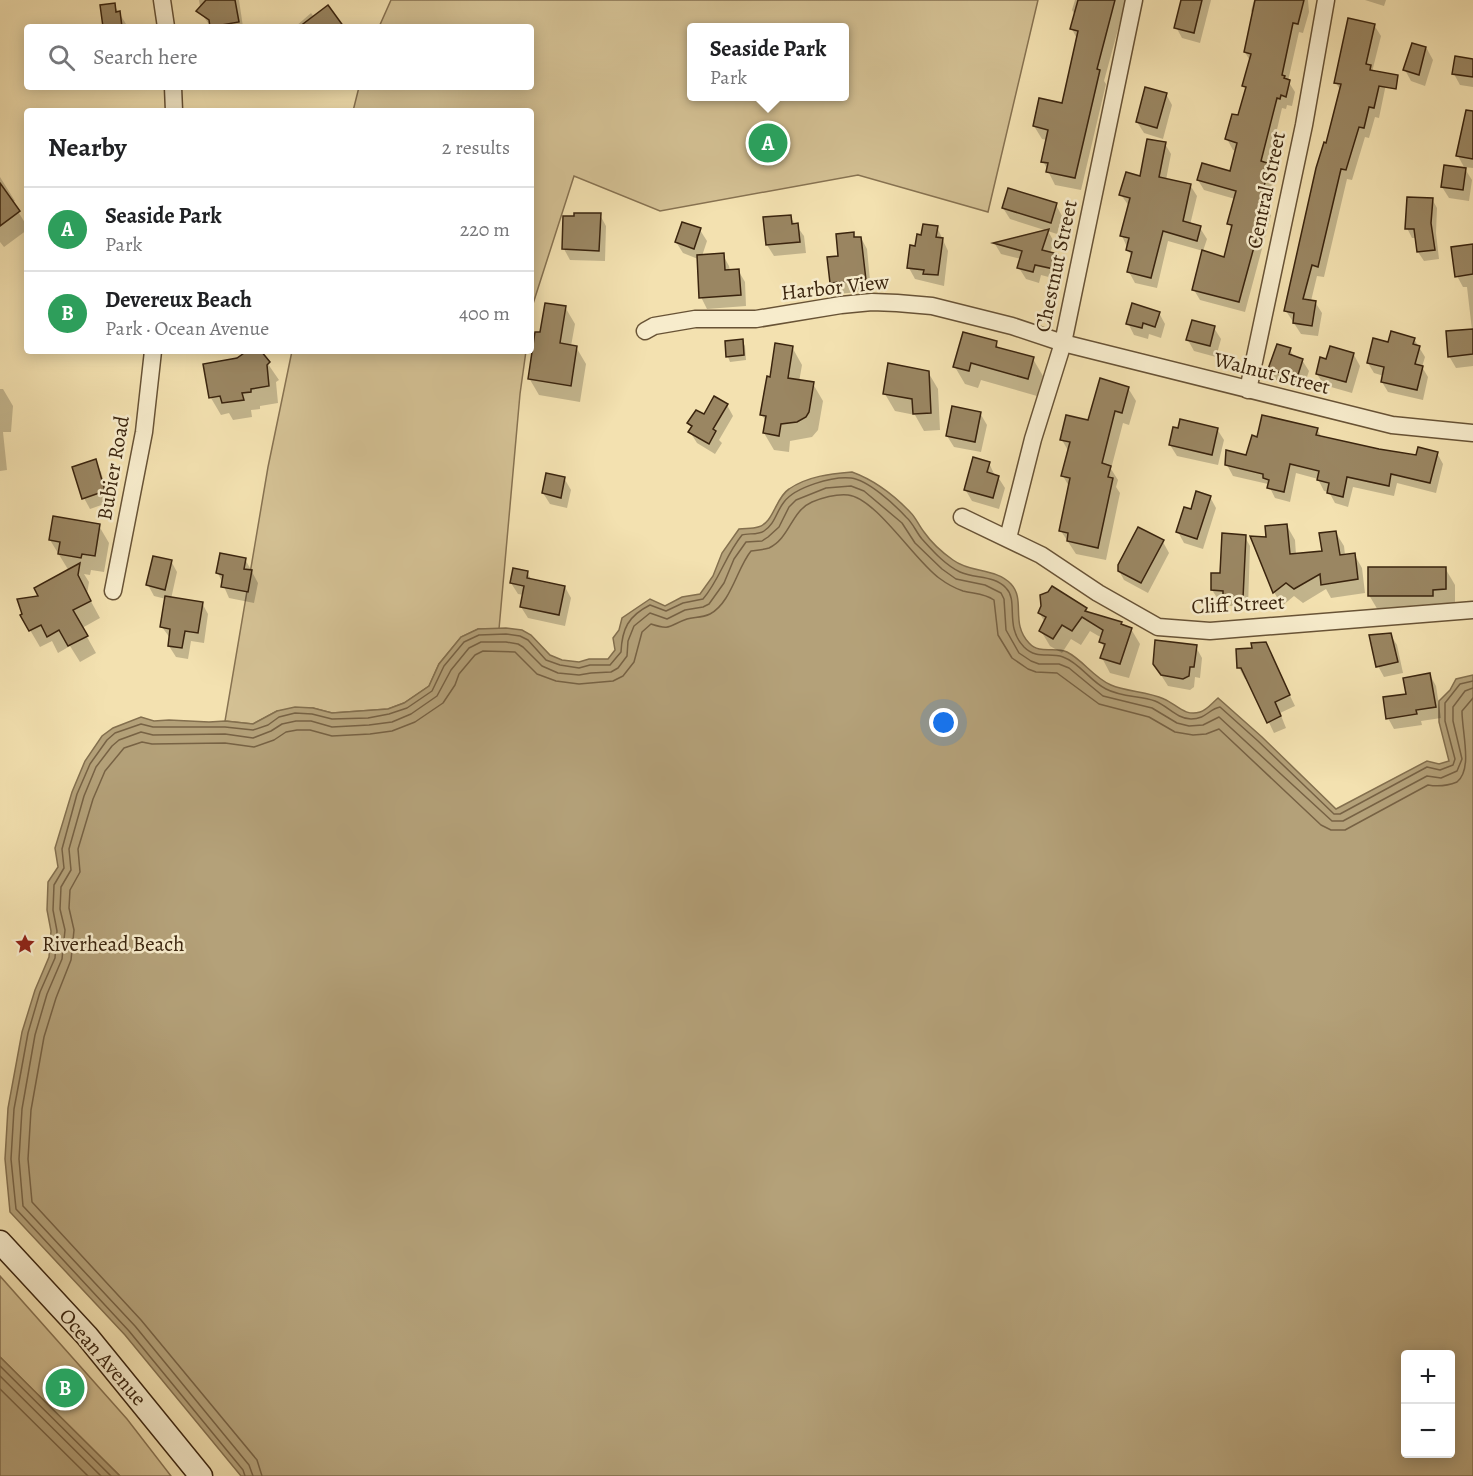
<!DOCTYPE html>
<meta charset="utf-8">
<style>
:root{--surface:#fff;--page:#f6f6f6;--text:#202124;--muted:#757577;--line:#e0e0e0;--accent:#8f2418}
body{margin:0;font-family:Alegreya,serif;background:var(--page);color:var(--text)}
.controls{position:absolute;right:18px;bottom:18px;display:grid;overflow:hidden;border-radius:6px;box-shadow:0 3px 15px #0003}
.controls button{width:54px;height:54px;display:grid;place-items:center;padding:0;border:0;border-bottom:2px solid var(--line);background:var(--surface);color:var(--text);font:30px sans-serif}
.you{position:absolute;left:944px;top:723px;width:21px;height:21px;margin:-15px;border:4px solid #fff;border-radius:50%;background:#1a73e8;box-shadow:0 0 0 9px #1a73e833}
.badge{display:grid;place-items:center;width:39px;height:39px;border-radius:50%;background:var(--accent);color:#fff;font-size:20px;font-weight:700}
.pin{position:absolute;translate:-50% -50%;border:3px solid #fff;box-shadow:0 2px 6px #0006}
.popup{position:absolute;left:687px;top:23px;width:162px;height:78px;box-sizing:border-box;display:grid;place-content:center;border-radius:6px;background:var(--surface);filter:drop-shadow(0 2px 4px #0005);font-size:20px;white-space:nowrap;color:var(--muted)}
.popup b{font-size:22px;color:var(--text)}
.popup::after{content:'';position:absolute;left:50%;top:100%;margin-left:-12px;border:12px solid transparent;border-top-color:var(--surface)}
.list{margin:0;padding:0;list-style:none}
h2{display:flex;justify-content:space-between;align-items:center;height:78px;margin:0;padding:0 24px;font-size:26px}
h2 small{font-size:20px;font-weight:400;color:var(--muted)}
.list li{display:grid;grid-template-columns:39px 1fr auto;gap:18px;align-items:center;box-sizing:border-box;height:84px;padding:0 24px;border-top:2px solid var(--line)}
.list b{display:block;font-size:22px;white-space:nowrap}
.list p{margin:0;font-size:20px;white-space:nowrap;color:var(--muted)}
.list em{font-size:20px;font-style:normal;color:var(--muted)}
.icon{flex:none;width:33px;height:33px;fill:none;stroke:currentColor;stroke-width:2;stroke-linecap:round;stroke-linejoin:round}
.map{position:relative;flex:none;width:1473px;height:1476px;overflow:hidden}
.search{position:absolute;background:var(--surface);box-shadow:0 3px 15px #0003;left:24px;top:24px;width:510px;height:66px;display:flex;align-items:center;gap:15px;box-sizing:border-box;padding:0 21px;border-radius:6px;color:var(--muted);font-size:22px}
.panel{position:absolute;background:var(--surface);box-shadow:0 3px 15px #0003;left:24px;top:108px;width:510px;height:246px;border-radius:6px}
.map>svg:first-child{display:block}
</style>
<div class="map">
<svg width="1473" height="1476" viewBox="0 0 1473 1476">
<rect width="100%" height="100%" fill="#f3e1b0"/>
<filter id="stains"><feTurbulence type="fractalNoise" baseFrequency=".00333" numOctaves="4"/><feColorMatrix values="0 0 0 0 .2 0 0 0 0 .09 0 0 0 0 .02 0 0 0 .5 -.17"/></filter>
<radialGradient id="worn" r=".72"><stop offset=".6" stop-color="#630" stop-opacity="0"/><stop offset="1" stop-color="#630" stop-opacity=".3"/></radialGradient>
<g fill="#d4c194" stroke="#877251" stroke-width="1.5" fill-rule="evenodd">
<path d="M 391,0 L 1038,0 L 988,212 L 858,175 L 660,211 L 574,176 L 532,307 L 531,317 L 531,111 L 353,111 L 359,87 L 531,87 L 531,27 L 379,27 ZM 844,27 L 844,96 L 692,96 L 692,27 Z"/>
<path d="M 292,351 L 526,351 L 520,394 L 499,629 L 478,629 L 461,637 L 439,664 L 429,686 L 404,703 L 388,709 L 332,713 L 313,708 L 277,711 L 253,724 L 225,721 L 268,467 Z"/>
<path d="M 0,1276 L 127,1419 L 171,1476 L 120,1476 L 0,1357 Z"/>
</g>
<g fill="#b4a179" stroke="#836f4e" stroke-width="1.5" fill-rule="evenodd">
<path d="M 852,472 C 874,480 894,495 911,513 C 916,518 919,526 924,532 C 931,542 943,553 953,560 C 970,573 996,568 1011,584 C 1026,600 1010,623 1029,643 C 1040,655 1054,646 1067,652 C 1083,660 1094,678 1111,685 C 1127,692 1147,691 1164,699 C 1176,704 1185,717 1200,712 C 1207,710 1213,702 1218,698 L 1262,737 L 1336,809 L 1427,761 L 1439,764 L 1449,761 L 1439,722 L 1439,701 L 1450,690 L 1456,679 L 1473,675 L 1473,1476 L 241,1476 L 125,1335 L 10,1212 L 5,1159 L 8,1108 L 22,1032 L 35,990 L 49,957 L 51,931 L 47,910 L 48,882 L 58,867 L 55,848 L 72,792 L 85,761 L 102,736 L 113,728 L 141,717 L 154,721 L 169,720 L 209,722 L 225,721 L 253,724 L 277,711 L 295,707 L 313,708 L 332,713 L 388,709 L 404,703 L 429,686 L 439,664 L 461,637 L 478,629 L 506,628 L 522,630 L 531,635 L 550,655 L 562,660 L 579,662 L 589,659 L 608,659 L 615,650 L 613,638 L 619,630 L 622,618 L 650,599 L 665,606 L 682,597 L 700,594 L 713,576 L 722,553 L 739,529 C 745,528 752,529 758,527 C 774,523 775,498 789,489 C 808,476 830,474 852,472 ZM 1406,1354 L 1450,1354 L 1450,1454 L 1406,1454 Z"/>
<path d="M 0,1357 L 120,1476 L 0,1476 Z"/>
</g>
<g fill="#0003">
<path d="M 199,0 L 239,0 L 243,27 L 211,27 L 201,13 Z"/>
<path d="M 1075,0 L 1126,0 L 1104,81 L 1106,84 L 1081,190 L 1055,185 L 1043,161 L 1047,140 L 1042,139 L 1034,126 L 1063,105 L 1078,41 L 1072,29 L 1075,15 L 1072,10 Z"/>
<path d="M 1183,0 L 1211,0 L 1200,43 L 1182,38 L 1176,27 Z"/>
<path d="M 1254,0 L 1308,0 L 1309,12 L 1303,33 L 1299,32 L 1288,81 L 1295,92 L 1292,106 L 1287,105 L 1286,109 L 1282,108 L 1269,164 L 1275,175 L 1267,207 L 1271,215 L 1245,312 L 1200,300 L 1194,290 L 1225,259 L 1233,231 L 1229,224 L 1235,199 L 1204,190 L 1198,180 L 1231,173 L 1237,151 L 1233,150 L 1227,139 L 1239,117 L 1247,91 L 1244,86 L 1250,61 L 1245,52 L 1254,15 L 1251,11 Z"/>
<path d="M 1365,0 L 1386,0 L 1384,6 Z"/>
<path d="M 114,5 L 126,24 L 126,27 L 105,27 Z"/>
<path d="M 311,13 L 314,17 L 342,27 L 295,27 Z"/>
<path d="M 1374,25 L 1381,36 L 1372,72 L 1386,84 L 1379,118 L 1375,117 L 1369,138 L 1365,137 L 1352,180 L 1347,179 L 1324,277 L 1317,276 L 1311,301 L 1315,302 L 1322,313 L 1318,336 L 1301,334 L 1286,311 L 1341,91 L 1336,83 Z"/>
<path d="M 1413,45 L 1427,49 L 1433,60 L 1425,86 L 1411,81 L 1405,70 Z"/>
<path d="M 1473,60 L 1473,87 L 1460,85 L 1454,74 Z"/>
<path d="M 1166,94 L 1172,105 L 1163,139 L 1144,133 L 1137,122 Z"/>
<path d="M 1473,113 L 1473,168 L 1464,167 L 1458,156 Z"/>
<path d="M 1165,144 L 1171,154 L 1166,180 L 1190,185 L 1197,196 L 1190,225 L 1200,228 L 1207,239 L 1203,251 L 1168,241 L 1157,288 L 1135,283 L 1129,272 L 1132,258 L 1122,236 L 1129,206 L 1121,195 L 1141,178 Z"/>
<path d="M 1465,169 L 1472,180 L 1469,201 L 1449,198 L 1442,187 Z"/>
<path d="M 0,177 L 15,201 L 12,202 L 27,226 L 27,230 L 4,247 L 0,242 Z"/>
<path d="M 1432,199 L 1437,208 L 1436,233 L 1439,259 L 1424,261 L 1418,252 L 1417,238 L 1412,238 L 1407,228 Z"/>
<path d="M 1056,205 L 1062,216 L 1057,234 L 1010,219 L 1003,208 Z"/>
<path d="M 600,215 L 606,226 L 605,261 L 570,260 L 564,249 Z"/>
<path d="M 790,217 L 804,236 L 806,253 L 774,256 L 767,245 Z"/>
<path d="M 937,227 L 948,251 L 944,286 L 915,279 L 909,268 L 923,237 Z"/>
<path d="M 700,230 L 707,241 L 702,256 L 723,255 L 729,266 L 730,271 L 738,270 L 745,282 L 746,306 L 707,309 L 701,297 L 698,259 L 683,253 L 676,242 Z"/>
<path d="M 1048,231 L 1054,242 L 1050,253 L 1057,255 L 1063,266 L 1060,280 L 1041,275 L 1039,283 L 1026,279 L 1019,268 L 1021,259 L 1001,254 L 995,244 Z"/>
<path d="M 853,234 L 855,239 L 861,238 L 867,249 L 871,291 L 837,294 L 831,283 L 829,258 L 839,257 Z"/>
<path d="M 1473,245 L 1473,366 L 1456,368 L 1449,356 L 1472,330 L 1467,287 L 1463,287 L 1457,276 Z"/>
<path d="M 565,307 L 575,324 L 571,346 L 576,347 L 586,364 L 580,402 L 539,395 L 529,378 L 542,334 Z"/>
<path d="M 1159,313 L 1165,324 L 1161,338 L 1149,334 L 1148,339 L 1134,335 L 1128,323 Z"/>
<path d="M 1214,328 L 1221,339 L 1216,357 L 1194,351 L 1188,340 Z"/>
<path d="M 1414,339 L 1425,357 L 1422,367 L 1428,377 L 1423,400 L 1388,392 L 1382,382 L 1384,376 L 1374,373 L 1368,363 L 1389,344 Z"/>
<path d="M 742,341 L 745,346 L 746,360 L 730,362 L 728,357 Z"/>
<path d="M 996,343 L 1000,350 L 1033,359 L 1043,376 L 1037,396 L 981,380 L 978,388 L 965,384 L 955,367 Z"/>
<path d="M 792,347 L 802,365 L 799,382 L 813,384 L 823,401 L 818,430 L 812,437 L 790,441 L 789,452 L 774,450 L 764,433 L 766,422 L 762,415 L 771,379 Z"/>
<path d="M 1290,349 L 1294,358 L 1302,360 L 1309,371 L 1303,389 L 1276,380 L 1270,369 Z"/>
<path d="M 250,351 L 259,351 L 279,380 L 276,382 L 278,403 L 260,406 L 260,409 L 251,410 L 252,417 L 233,420 L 229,413 L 221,415 L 211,398 L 238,360 Z"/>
<path d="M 1354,355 L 1360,366 L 1352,393 L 1324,385 L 1317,374 L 1327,361 Z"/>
<path d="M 928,372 L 938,389 L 940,430 L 924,431 L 915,415 L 895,411 L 885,394 Z"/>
<path d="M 1128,388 L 1136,401 L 1129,425 L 1123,423 L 1111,469 L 1118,480 L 1116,487 L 1120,493 L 1106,560 L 1076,554 L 1061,531 L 1070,488 L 1063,476 L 1069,452 L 1062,440 L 1089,422 Z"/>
<path d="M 0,389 L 3,389 L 13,406 L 11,432 L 3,432 L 7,470 L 0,471 Z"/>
<path d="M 727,405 L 733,416 L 719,440 L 722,443 L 715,454 L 697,443 L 690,432 L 692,429 L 689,423 Z"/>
<path d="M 980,413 L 987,425 L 981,452 L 954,447 L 947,436 Z"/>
<path d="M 1217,429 L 1224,440 L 1218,465 L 1177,456 L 1170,445 L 1179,430 Z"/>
<path d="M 1317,429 L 1322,438 L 1417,457 L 1437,453 L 1443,464 L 1436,493 L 1397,483 L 1394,496 L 1353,487 L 1348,507 L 1335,503 L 1329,492 L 1324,491 L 1318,479 L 1296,473 L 1290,502 L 1275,498 L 1268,484 L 1233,476 L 1227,465 L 1248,456 L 1258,439 Z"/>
<path d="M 95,461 L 101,472 L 110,502 L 90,509 L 84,498 Z"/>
<path d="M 989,463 L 995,476 L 998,477 L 1005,488 L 999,509 L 972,501 L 965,489 Z"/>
<path d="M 564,478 L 571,490 L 567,508 L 550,504 L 543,493 Z"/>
<path d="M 1210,497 L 1216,508 L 1203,549 L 1184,543 L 1178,532 L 1191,511 Z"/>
<path d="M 99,526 L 109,543 L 104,572 L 91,570 L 90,575 L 84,574 L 89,582 L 87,594 L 100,618 L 82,628 L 96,653 L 80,662 L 70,646 L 58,653 L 52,641 L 40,647 L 30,630 L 41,597 L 69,571 L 50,540 Z"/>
<path d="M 1287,526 L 1295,540 L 1296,555 L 1324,553 L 1336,533 L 1344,546 L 1345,555 L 1354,554 L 1362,568 L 1365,593 L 1331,598 L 1326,589 L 1303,603 L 1294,596 L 1282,606 L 1274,592 L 1252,537 L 1267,538 Z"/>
<path d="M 1139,529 L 1163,542 L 1169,553 L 1148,593 L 1124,580 L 1118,569 Z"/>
<path d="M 1245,537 L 1250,546 L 1248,607 L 1230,606 L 1226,599 L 1218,599 L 1212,590 Z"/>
<path d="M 245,559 L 258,583 L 254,603 L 229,598 L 218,573 Z"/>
<path d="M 171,561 L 177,572 L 171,599 L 202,603 L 208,614 L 204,643 L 191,641 L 188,659 L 176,657 L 169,646 L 170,638 L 162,627 L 166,599 L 154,596 L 148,585 Z"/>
<path d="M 1445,568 L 1455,585 L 1455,606 L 1379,612 L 1369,595 Z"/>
<path d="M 527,572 L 532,581 L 565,587 L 571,598 L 565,626 L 528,618 L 521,607 L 524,595 L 518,594 L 511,583 Z"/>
<path d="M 1086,609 L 1089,613 L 1121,623 L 1123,627 L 1131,629 L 1140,644 L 1129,678 L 1110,673 L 1102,658 L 1105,649 L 1101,642 L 1102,638 L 1090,631 L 1081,645 L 1071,639 L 1062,653 L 1050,646 L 1041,631 L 1045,623 L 1039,612 Z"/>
<path d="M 1390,634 L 1397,645 L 1403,673 L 1384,677 L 1378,666 Z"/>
<path d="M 1265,644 L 1295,706 L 1280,713 L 1286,728 L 1274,733 L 1248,679 L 1245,679 L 1239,668 L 1253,650 Z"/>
<path d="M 1196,647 L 1202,658 L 1200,678 L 1195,677 L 1194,687 L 1190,690 L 1168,686 L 1161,675 Z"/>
<path d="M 1430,675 L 1436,686 L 1441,718 L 1421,721 L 1422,725 L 1394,729 L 1388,718 L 1407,695 Z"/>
</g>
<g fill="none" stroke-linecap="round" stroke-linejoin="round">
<g stroke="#776244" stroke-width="1.5">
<path d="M 0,1366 L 111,1476"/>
<path d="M 0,1376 L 101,1476"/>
<path d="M 0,1389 L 88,1476"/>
<path d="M 245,1476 L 243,1470 L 129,1331 L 16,1209 L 11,1159 L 14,1109 L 20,1077 L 28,1033 L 40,992 L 55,958 L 57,931 L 53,910 L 54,885 L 64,868 L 62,849 L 77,794 L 90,764 L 107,740 L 115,733 L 141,724 L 153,727 L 225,727 L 253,730 L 268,725 L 279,717 L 295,713 L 312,714 L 332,719 L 368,718 L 389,714 L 407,708 L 432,691 L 444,666 L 464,642 L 479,635 L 506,634 L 520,636 L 528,640 L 546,660 L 560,665 L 579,668 L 590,665 L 610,665 L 621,652 C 622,629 628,616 650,605 L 666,611 L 683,603 L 703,599 C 720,579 725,556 742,535 C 748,533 758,535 764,531 C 775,524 776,512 784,502 C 795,487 833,476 851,478 C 868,480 894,504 906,517 C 913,523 916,532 922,539 C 933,551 945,565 960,572 C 975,579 994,575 1006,588 C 1019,601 1004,626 1024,647 C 1037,660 1049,652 1063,657 C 1080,663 1090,681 1106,689 C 1121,697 1140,696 1155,701 C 1168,706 1177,719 1191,719 C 1206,719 1209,709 1220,707 L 1258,741 L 1334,814 L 1340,814 L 1427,767 L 1440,770 L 1453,765 L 1455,759 L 1445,721 L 1445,703 L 1460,684 L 1473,681"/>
<path d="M 253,1476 L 249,1465 L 135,1326 L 23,1206 L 19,1159 L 22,1109 L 35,1035 L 47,994 L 62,959 L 65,930 L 60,909 L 61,887 L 71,870 L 69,849 L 84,796 L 96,767 L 112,746 L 119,740 L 141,732 L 153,735 L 225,734 L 253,738 L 271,731 L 282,724 L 296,721 L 311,721 L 332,727 L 369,725 L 392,722 L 411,714 L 437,696 L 451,670 L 469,648 L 481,642 L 506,642 L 518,644 L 523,647 L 542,666 L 558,673 L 579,675 L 591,673 L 611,672 L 618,668 L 627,656 L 628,641 L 634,626 L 650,613 L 667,619 L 685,610 L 703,607 L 709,604 L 724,583 L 734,559 L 746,542 L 762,541 L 768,537 L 779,527 L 789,507 L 796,500 L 826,488 L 851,486 L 864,491 L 902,523 L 915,543 L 942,569 L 956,579 L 985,585 L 1001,593 L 1004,599 L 1006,630 L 1019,653 L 1031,661 L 1039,664 L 1059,664 L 1069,668 L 1103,696 L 1152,708 L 1177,723 L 1189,726 L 1203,725 L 1219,717 L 1332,821 L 1343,821 L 1427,776 L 1441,778 L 1457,771 L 1462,759 L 1453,721 L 1453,707 L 1465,691 L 1473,688"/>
<path d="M 262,1476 L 257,1460 L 141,1320 L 32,1202 L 28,1159 L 31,1110 L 44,1037 L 56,998 L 71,960 L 74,930 L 69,908 L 70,890 L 80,872 L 78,849 L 93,799 L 105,771 L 124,748 L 142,742 L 152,744 L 225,743 L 254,747 L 274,740 L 286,732 L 297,730 L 310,730 L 332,736 L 370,734 L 392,731 L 415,722 L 443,703 L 455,685 L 459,674 L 475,655 L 483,651 L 515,652 L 537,674 L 556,681 L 579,684 L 613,681 L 623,676 L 634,662 L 642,632 L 651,624 C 672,631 669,625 687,619 C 694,617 702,618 710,614 C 731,603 737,568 751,551 C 756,550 763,550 769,548 C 790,538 791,511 812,502 C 822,498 837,494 848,495 C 876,498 915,561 939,578 C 947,584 954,588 963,591 C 975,594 984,593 994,600 L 998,635 L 1012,658 L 1028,669 L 1036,672 L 1057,673 L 1099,704 L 1149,717 L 1175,732 L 1193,735 L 1206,734 L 1219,729 L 1321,825 L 1331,830 L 1345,830 L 1428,785 C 1439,787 1447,786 1457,782 C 1473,769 1462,733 1462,711 L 1473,698"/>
</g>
</g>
<g fill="#9a8662" stroke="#3a240e" stroke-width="1.5">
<path d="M 206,0 L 235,0 L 239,22 L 210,27 L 209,20 L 196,11 Z"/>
<path d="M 1078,0 L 1115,0 L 1097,69 L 1100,70 L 1075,178 L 1046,172 L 1048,163 L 1041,162 L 1048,130 L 1033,126 L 1039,98 L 1062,103 L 1078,31 L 1070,29 Z"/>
<path d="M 1181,0 L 1202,0 L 1194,33 L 1174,28 Z"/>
<path d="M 1255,0 L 1304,0 L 1298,24 L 1293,23 L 1282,75 L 1285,76 L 1284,78 L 1290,80 L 1286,97 L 1281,95 L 1280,99 L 1277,98 L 1261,161 L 1270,164 L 1260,201 L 1266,203 L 1239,302 L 1192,290 L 1202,250 L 1224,257 L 1232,225 L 1227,224 L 1236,191 L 1197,180 L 1202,163 L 1230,171 L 1237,143 L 1225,139 L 1232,114 L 1238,115 L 1246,87 L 1242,86 L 1251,54 L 1244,52 Z"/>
<path d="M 115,3 L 116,12 L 120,11 L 122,27 L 103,27 L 100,5 Z"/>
<path d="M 328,5 L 344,27 L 299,27 Z"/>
<path d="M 1348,18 L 1375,24 L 1366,64 L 1371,65 L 1370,70 L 1398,75 L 1396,89 L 1379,86 L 1374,108 L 1369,107 L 1364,128 L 1359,127 L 1346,170 L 1341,169 L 1318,267 L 1312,265 L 1303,299 L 1316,301 L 1312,326 L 1293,323 L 1294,313 L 1284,311 L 1316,168 L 1324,142 L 1326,143 L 1341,84 L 1334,83 Z"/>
<path d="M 1412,43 L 1426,47 L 1419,75 L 1403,70 Z"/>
<path d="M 1455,56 L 1473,59 L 1473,77 L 1452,74 Z"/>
<path d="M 1145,87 L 1167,93 L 1157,128 L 1136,122 Z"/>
<path d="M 1466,110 L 1473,111 L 1473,159 L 1456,156 Z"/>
<path d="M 1147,139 L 1166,142 L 1159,177 L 1191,184 L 1183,221 L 1201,226 L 1197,241 L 1163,231 L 1151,278 L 1127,272 L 1132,252 L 1126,250 L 1129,238 L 1120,236 L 1130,198 L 1119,195 L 1126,172 L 1140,176 Z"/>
<path d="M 1444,165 L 1466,168 L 1463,190 L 1441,187 Z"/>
<path d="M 0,183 L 20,211 L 0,226 Z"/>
<path d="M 1008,188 L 1057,203 L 1051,223 L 1002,208 Z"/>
<path d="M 1407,197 L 1433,198 L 1431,223 L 1435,250 L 1417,252 L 1414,229 L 1405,229 Z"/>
<path d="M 574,213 L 601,213 L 599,251 L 562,249 L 563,216 L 574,216 Z"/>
<path d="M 791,215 L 792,224 L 798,223 L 800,242 L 766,245 L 763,217 Z"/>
<path d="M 682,222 L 701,228 L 694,249 L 675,242 Z"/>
<path d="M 923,224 L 938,226 L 936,237 L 943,238 L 938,275 L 923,274 L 924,270 L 907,268 L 910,245 L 915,246 L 917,234 L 921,235 Z"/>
<path d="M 1049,229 L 1042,250 L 1058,254 L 1054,269 L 1035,265 L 1033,272 L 1017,268 L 1022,251 L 993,243 Z"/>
<path d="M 854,232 L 854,237 L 861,237 L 866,280 L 830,283 L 827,257 L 838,256 L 836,234 Z"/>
<path d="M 1473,244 L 1473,274 L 1455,277 L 1451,247 Z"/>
<path d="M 724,253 L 725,270 L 739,269 L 741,295 L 699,298 L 697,255 Z"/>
<path d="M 545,303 L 566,306 L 560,343 L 577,346 L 571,386 L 528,379 L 535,332 L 540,332 Z"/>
<path d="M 1132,303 L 1160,312 L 1155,327 L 1143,323 L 1142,328 L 1126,324 Z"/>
<path d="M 1192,320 L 1215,326 L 1210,346 L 1186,340 Z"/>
<path d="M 1473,329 L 1473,354 L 1448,357 L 1446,331 Z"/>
<path d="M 1391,331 L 1415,338 L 1413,344 L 1420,346 L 1415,364 L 1423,366 L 1417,390 L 1381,382 L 1384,367 L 1367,363 L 1373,338 L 1388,342 Z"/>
<path d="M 963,332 L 997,341 L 996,347 L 1034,357 L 1028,379 L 971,363 L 969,371 L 953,367 Z"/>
<path d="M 743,339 L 744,355 L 726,357 L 725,341 Z"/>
<path d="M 775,343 L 793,346 L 788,378 L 814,382 L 809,412 L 806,417 L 797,422 L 781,424 L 779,436 L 763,433 L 766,416 L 760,415 L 767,376 L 770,377 Z"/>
<path d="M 1277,344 L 1291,348 L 1289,354 L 1303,359 L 1297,378 L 1268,369 Z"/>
<path d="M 1330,346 L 1354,353 L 1346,382 L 1316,374 L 1320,357 L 1326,359 Z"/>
<path d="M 247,351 L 261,351 L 270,362 L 267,365 L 269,386 L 251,389 L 251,392 L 242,393 L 244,400 L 222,403 L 220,396 L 209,398 L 203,364 L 237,358 Z"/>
<path d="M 888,363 L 929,371 L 931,413 L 913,414 L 912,399 L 883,394 Z"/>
<path d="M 1100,378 L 1129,387 L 1122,413 L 1115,411 L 1102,463 L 1111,466 L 1108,477 L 1113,478 L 1098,548 L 1067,541 L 1068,533 L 1059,531 L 1070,478 L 1061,476 L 1070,442 L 1060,440 L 1066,415 L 1088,420 Z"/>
<path d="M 714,396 L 728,404 L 713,429 L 716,431 L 709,444 L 688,432 L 692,426 L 687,423 L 696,410 L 704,414 Z"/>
<path d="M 952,406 L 981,412 L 975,442 L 946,436 Z"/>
<path d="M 1262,415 L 1318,428 L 1316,435 L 1379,449 L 1416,455 L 1418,447 L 1438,452 L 1430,483 L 1391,474 L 1389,486 L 1347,477 L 1343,497 L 1327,493 L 1329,483 L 1317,480 L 1319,471 L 1290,464 L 1284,492 L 1267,488 L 1269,480 L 1263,478 L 1263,474 L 1225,465 L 1226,450 L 1246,455 L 1252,435 L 1257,437 Z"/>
<path d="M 1180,419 L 1218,428 L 1212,455 L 1169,445 L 1173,427 L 1178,428 Z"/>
<path d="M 973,457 L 990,462 L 987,472 L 999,476 L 993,498 L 964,490 Z"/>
<path d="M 96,459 L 105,491 L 82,499 L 72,467 Z"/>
<path d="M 546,473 L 565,477 L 561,498 L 542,493 Z"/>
<path d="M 1196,491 L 1211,496 L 1197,539 L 1176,532 L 1184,507 L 1191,509 Z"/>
<path d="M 53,516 L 100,524 L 95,556 L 82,554 L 81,558 L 58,554 L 60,542 L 49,540 Z"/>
<path d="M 1287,524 L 1290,554 L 1322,551 L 1319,533 L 1336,531 L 1340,555 L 1355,553 L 1358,579 L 1321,585 L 1320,574 L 1294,589 L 1286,583 L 1273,593 L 1250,536 L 1266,537 L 1265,526 Z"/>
<path d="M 1138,527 L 1164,540 L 1141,583 L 1118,571 L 1118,565 Z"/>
<path d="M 1222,533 L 1246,535 L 1243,598 L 1223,597 L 1223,591 L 1211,590 L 1211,573 L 1220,573 Z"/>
<path d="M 220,553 L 246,558 L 244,569 L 252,570 L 248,592 L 221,587 L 223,575 L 216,573 Z"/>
<path d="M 153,556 L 172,560 L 165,590 L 146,585 Z"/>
<path d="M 80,563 L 78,575 L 91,601 L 73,610 L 88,636 L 68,646 L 59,630 L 47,637 L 41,625 L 29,631 L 20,615 L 22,614 L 17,599 L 38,596 L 34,588 Z"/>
<path d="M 1368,567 L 1446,567 L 1446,589 L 1433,590 L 1433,596 L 1368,596 Z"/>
<path d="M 513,568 L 528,571 L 527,578 L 565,586 L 559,615 L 520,607 L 524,586 L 510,583 Z"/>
<path d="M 1052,586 L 1087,608 L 1085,611 L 1122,622 L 1121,624 L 1132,628 L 1120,664 L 1100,658 L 1105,644 L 1099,642 L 1103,630 L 1082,617 L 1072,631 L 1062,625 L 1053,639 L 1039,631 L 1046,617 L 1038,613 L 1041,606 L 1040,595 L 1048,592 Z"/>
<path d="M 165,596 L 203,602 L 198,633 L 185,631 L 182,648 L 168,646 L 170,629 L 160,627 Z"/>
<path d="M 1391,633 L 1398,662 L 1376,667 L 1369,635 Z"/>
<path d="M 1155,640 L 1197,645 L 1194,667 L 1190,667 L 1189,676 L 1183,679 L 1161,675 L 1153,664 Z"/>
<path d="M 1266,642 L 1290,695 L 1275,702 L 1281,716 L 1267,723 L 1241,668 L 1237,668 L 1236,649 L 1252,648 L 1251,643 Z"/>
<path d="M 1430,673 L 1436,707 L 1416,710 L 1417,714 L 1386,719 L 1383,697 L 1406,694 L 1403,678 Z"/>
</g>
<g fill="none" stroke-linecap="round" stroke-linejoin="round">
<g stroke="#685336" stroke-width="19">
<g id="street">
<path d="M 162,0 L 166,27"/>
<path d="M 173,87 L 174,111"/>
<path d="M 645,331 L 654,326 L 695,319 L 756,319 L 841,305 L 872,302 L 897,303 L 932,306 L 1012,326 L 1063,343 L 1392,425 L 1473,433"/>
<path d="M 1248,390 L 1304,125 L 1326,0"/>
<path d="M 962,517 L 1041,555 L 1098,593 L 1158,627 L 1210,631 L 1473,610"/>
<path d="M 1008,538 L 1033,439 L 1063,343 L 1134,0"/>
<path d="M 113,591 L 144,432 L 153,351"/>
</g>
</g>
<g stroke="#3a240e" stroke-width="25">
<path id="secondary" d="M 0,1242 L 87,1336 L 201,1476"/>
</g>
<use href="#street" stroke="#f7eccc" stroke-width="16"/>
<use href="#secondary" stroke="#f7eccc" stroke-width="22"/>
</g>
<defs>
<g id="sight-bare" transform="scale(1.62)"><path d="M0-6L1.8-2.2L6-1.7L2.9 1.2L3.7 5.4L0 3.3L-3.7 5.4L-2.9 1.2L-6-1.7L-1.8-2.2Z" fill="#8f2418" stroke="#f7eccc" stroke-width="2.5" paint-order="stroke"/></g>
</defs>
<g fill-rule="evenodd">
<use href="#sight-bare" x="25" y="944"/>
</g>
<g text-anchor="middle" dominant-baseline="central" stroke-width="5" stroke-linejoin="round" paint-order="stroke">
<g font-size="21" fill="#3a240e" stroke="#f7eccc">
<text transform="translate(1266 190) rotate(-78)">Central Street</text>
<text transform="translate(1056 266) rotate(-78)">Chestnut Street</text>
<text transform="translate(835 287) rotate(-6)">Harbor View</text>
<text transform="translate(1272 373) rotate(14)">Walnut Street</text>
<text transform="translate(113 468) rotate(-80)">Bubier Road</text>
<text transform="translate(1238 604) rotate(-3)">Cliff Street</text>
<text transform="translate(103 1357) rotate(49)">Ocean Avenue</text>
</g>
<g font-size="21" fill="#3a240e" stroke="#f7eccc" text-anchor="start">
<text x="42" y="944">Riverhead Beach</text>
</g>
</g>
<rect width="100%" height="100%" filter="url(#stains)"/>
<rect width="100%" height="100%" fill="url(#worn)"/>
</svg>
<div class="controls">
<button>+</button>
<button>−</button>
</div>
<div class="you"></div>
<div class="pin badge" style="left:768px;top:143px;background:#2e9e5b">A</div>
<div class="popup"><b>Seaside Park</b>Park</div>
<div class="pin badge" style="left:65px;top:1388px;background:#2e9e5b">B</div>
<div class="search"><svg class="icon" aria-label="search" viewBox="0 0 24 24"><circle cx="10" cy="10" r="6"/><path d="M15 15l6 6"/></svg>Search here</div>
<section class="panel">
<h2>Nearby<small>2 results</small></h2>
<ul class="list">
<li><span class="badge" style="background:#2e9e5b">A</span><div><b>Seaside Park</b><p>Park</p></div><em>220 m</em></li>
<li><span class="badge" style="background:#2e9e5b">B</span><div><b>Devereux Beach</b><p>Park · Ocean Avenue</p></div><em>400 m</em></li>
</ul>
</section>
</div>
